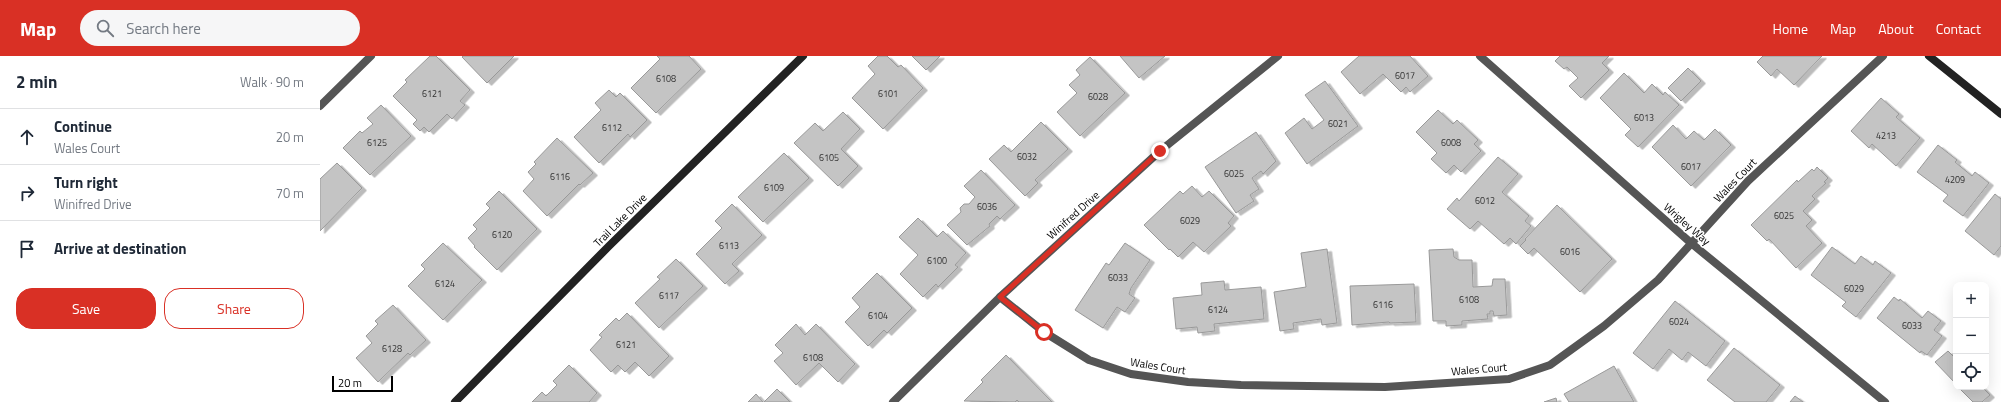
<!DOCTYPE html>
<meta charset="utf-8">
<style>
:root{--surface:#fff;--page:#f6f6f7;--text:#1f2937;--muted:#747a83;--line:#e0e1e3;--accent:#d93025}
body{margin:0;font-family:"Titillium Web",sans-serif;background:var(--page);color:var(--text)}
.controls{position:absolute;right:12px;bottom:12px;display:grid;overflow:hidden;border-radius:8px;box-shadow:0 4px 16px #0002}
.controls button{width:36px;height:36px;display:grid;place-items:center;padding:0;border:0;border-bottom:1px solid var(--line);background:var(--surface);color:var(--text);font:20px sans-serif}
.scale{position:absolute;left:12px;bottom:10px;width:61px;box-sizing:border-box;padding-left:4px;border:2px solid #000;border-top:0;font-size:11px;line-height:14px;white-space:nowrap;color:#000;-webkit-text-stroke:3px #fff;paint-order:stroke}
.stop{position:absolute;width:12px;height:12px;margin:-9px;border:3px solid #d93025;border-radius:50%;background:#fff}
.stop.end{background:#d93025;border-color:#fff;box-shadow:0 1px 4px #0008}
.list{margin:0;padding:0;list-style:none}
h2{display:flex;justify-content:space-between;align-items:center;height:52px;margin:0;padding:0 16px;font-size:17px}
h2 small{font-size:13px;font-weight:400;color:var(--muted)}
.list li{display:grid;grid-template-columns:26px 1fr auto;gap:12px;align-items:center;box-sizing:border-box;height:56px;padding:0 16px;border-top:1px solid var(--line)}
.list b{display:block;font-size:15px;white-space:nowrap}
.list p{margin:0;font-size:13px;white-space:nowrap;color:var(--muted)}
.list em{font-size:13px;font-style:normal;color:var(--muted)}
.actions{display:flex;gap:8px;padding:12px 16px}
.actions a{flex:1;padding:9px 0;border:1px solid var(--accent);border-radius:16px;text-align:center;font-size:14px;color:var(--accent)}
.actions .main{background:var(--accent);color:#fff}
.icon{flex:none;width:22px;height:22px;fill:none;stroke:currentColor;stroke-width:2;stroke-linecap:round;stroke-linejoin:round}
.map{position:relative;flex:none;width:1681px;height:346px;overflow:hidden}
header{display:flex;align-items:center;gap:24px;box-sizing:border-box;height:56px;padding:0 20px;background:var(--accent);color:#fff}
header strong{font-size:19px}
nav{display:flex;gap:22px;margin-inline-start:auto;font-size:14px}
.search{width:280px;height:36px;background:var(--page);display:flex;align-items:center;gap:10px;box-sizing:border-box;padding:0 14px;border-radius:22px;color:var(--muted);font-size:15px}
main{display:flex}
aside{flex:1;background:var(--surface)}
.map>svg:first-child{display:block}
</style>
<header>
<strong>Map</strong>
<div class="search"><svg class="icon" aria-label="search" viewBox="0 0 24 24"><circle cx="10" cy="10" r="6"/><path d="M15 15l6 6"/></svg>Search here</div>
<nav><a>Home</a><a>Map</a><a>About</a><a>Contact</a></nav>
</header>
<main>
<aside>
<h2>2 min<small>Walk · 90 m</small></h2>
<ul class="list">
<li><svg class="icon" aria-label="ahead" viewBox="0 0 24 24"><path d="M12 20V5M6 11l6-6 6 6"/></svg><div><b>Continue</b><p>Wales Court</p></div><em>20 m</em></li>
<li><svg class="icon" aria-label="right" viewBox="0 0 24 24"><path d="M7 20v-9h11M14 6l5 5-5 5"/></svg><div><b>Turn right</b><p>Winifred Drive</p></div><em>70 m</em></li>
<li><svg class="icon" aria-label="arrive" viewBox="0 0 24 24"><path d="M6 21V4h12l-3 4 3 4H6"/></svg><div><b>Arrive at destination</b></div></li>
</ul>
<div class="actions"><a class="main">Save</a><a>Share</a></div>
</aside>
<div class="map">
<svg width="1681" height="346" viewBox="0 0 1681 346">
<defs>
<filter id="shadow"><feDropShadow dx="4.5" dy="2.5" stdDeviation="0" flood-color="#0004"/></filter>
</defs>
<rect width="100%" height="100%" fill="#fff"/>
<g fill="#c4c4c4" stroke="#999" filter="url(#shadow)">
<path d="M 110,0 L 116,0 L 150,34 L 140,45 L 145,49 L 132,63 L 127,58 L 109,76 L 104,71 L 100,75 L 93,68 L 97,64 L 73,40 L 87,26 L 85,24 Z"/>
<path d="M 143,0 L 194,0 L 167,27 L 142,1 Z"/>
<path d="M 337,0 L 369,0 L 381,13 L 336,57 L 311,32 L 340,3 Z"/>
<path d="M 558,0 L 567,0 L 578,11 L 581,9 L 603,32 L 563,73 L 532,42 L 555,18 L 548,10 Z"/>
<path d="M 592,0 L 620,0 L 606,14 Z"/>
<path d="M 800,0 L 845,0 L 819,22 Z"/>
<path d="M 1039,0 L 1090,0 L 1108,20 L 1090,36 L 1086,31 L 1081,36 L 1063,18 L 1040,38 L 1021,16 Z"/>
<path d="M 1240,0 L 1289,0 L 1282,7 L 1289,14 L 1261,42 L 1249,30 L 1258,22 L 1247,11 L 1244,13 L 1235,5 Z"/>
<path d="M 1443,0 L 1502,0 L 1474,29 L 1457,13 L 1451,20 L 1437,6 Z"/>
<path d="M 770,1 L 805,37 L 760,80 L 737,56 L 757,37 L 749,29 L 760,19 L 756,14 Z"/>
<path d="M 1368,12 L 1381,25 L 1361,45 L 1348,32 Z"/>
<path d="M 1304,17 L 1324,37 L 1332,28 L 1343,39 L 1345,36 L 1359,49 L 1318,91 L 1305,79 L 1311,73 L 1280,42 Z"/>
<path d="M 1005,25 L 1038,70 L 987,108 L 965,77 L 984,62 L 992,73 L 1004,64 L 985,39 Z"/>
<path d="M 289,34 L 296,41 L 300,37 L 327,64 L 310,81 L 308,78 L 279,107 L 254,81 L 281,54 L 275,47 Z"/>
<path d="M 1561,42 L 1579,58 L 1576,61 L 1600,82 L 1576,110 L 1552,88 L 1549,92 L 1531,75 Z"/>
<path d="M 61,49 L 91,80 L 50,119 L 23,92 L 40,75 L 42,77 L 53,68 L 47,62 Z"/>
<path d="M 1118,54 L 1133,68 L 1137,64 L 1158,84 L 1154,88 L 1161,95 L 1141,116 L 1134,109 L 1126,117 L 1111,103 L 1117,97 L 1096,76 Z"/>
<path d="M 523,56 L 540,73 L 521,93 L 538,110 L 518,130 L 474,87 L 495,67 L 503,75 Z"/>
<path d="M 721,66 L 748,93 L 715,124 L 718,127 L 705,140 L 669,103 L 684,89 L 691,96 Z"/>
<path d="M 1353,69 L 1366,83 L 1374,75 L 1384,84 L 1395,73 L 1411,89 L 1371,130 L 1332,91 Z"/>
<path d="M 936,76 L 956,105 L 943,118 L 941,115 L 932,122 L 939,133 L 930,139 L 934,145 L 916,157 L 885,111 Z"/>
<path d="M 237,82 L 273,117 L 260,129 L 259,128 L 227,160 L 203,135 L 214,123 L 208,116 L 216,108 L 214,106 Z"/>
<path d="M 1618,89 L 1637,104 L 1635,106 L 1652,120 L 1655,116 L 1669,127 L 1643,160 L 1623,145 L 1628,139 L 1597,116 Z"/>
<path d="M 464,97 L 489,122 L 443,166 L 418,141 Z"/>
<path d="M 1178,101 L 1198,118 L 1182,136 L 1209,160 L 1205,165 L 1211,170 L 1196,188 L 1190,182 L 1184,188 L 1158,165 L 1150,173 L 1127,153 L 1137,142 L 1139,145 Z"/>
<path d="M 17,107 L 42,132 L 0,175 L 0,123 Z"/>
<path d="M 1497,111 L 1508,122 L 1504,126 L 1506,127 L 1492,140 L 1495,143 L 1483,155 L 1492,164 L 1486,170 L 1502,187 L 1476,212 L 1449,183 L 1447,185 L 1431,169 L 1477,124 L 1478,126 L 1492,113 L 1494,115 Z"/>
<path d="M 661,114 L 695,149 L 680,163 L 677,160 L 669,168 L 670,170 L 647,189 L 627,169 L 641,156 L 640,152 L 644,148 L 649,148 L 655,141 L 644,130 Z"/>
<path d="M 872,130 L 882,141 L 889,135 L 914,160 L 908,167 L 911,170 L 884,196 L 873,186 L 858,201 L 850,193 L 849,194 L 824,169 L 860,135 L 863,138 Z"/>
<path d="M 179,135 L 217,173 L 177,214 L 154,191 L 155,190 L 148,182 L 157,173 L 153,169 L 170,152 L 166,148 Z"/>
<path d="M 1675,138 L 1681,143 L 1681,190 L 1674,199 L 1645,175 Z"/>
<path d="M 412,148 L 442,179 L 412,208 L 419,215 L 405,228 L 376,198 L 402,172 L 395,165 Z"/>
<path d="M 1237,149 L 1292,203 L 1260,236 L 1214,192 L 1208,198 L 1200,190 L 1206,184 L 1205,183 Z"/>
<path d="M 598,162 L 617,181 L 623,175 L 646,197 L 635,209 L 638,211 L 618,231 L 616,228 L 603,241 L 580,218 L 598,199 L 579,181 Z"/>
<path d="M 123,187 L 162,224 L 123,264 L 88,230 L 105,213 L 101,209 Z"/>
<path d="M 805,187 L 830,204 L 811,232 L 809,238 L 815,242 L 805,256 L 797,251 L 783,272 L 755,254 L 786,207 L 789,209 Z"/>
<path d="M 1512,191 L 1535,208 L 1541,200 L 1553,209 L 1555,205 L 1571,217 L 1536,261 L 1522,250 L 1526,246 L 1491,219 Z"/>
<path d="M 1007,193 L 1017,267 L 1002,269 L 1001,263 L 973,267 L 974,273 L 960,275 L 954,236 L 986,231 L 981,197 Z"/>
<path d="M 1133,193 L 1134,201 L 1139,204 L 1152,204 L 1153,231 L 1172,230 L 1173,223 L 1185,223 L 1187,259 L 1174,260 L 1173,255 L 1170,255 L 1170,258 L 1167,258 L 1168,263 L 1142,265 L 1142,269 L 1126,270 L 1126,265 L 1113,265 L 1109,194 Z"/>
<path d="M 356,203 L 383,230 L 339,272 L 315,247 L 340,223 L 337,221 Z"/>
<path d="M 557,217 L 592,252 L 567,277 L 564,274 L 548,290 L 525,266 L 540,251 L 532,242 Z"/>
<path d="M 904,225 L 905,234 L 941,231 L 944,263 L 894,268 L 895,275 L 878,277 L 877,271 L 856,273 L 853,242 L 882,239 L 881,227 Z"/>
<path d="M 1094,228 L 1096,266 L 1070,267 L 1069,266 L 1032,269 L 1030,230 Z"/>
<path d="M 1574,241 L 1579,245 L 1580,243 L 1602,262 L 1608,255 L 1621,265 L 1614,274 L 1622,280 L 1607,299 L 1601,295 L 1600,297 L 1557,262 Z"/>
<path d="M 1355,245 L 1405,285 L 1386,310 L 1368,296 L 1362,304 L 1349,293 L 1333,313 L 1313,297 Z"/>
<path d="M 73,249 L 106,284 L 90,299 L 88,297 L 58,326 L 36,302 L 52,287 L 46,280 L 58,268 L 55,265 Z"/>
<path d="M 307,257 L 349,300 L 329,320 L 315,306 L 305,316 L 298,309 L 291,316 L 270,294 L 282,281 L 279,279 L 296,262 L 299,265 Z"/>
<path d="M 476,268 L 485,279 L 496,268 L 535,308 L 518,326 L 499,307 L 476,329 L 454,305 L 463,297 L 455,289 Z"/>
<path d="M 1414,292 L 1460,329 L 1446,346 L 1415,346 L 1387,324 Z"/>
<path d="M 1628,295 L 1636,303 L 1636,328 L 1615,306 Z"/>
<path d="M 686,299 L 732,346 L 699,346 L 697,344 L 695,346 L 644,345 L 663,326 L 661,324 Z"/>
<path d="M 249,309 L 277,337 L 269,346 L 212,346 L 222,336 L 226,340 L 237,329 L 233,325 Z"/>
<path d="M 1294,310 L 1314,346 L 1249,346 L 1244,338 Z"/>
<path d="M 1638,331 L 1662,331 L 1670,339 L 1662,346 L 1653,346 Z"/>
<path d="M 457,333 L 470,346 L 444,346 Z"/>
<path d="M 436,338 L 443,346 L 428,346 Z"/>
<path d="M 1475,340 L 1483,346 L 1470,346 Z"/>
<path d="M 1236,342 L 1237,346 L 1224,346 Z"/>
</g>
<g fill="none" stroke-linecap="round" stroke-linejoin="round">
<g stroke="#555" stroke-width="8">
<path d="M 1160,0 L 1371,187 L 1565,346"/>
<path d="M 0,50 L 51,0"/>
<path d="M 680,241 L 724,276 L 769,304 L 811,318 L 868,326 L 921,329 L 1065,331 L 1189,323 L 1230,309 L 1284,270 L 1338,224 L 1428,125 L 1563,0"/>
<path d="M 573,346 L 680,241 L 840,95 L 958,0"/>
</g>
<g stroke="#222" stroke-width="8">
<path d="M 1609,0 L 1681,58"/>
<path d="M 135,346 L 289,190 L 483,0"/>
</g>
</g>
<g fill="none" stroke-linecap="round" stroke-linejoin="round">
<path stroke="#d93025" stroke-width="5" d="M 724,276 L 680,241 L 840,95"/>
</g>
<g text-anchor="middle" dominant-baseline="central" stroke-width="3" stroke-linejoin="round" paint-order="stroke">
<g font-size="9" fill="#313131">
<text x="1085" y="19">6017</text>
<text x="346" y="22">6108</text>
<text x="112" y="37">6121</text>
<text x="568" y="37">6101</text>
<text x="778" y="40">6028</text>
<text x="1324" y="61">6013</text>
<text x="1018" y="67">6021</text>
<text x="292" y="71">6112</text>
<text x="1566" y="79">4213</text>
<text x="57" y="86">6125</text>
<text x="1131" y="86">6008</text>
<text x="707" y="100">6032</text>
<text x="509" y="101">6105</text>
<text x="1371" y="110">6017</text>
<text x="914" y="117">6025</text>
<text x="240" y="120">6116</text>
<text x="1635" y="123">4209</text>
<text x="454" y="131">6109</text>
<text x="1165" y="144">6012</text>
<text x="667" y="150">6036</text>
<text x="1464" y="159">6025</text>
<text x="870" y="164">6029</text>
<text x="182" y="178">6120</text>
<text x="409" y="189">6113</text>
<text x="1250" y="195">6016</text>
<text x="617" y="204">6100</text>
<text x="798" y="221">6033</text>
<text x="125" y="227">6124</text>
<text x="1534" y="232">6029</text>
<text x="349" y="239">6117</text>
<text x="1149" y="243">6108</text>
<text x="1063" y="248">6116</text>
<text x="898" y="253">6124</text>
<text x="558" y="259">6104</text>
<text x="1359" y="265">6024</text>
<text x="1592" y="269">6033</text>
<text x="306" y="288">6121</text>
<text x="72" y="292">6128</text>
<text x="493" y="301">6108</text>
</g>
<g font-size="11" fill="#000" stroke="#fff">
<text transform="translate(1415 124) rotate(-46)">Wales Court</text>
<text transform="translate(753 159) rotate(-42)">Winifred Drive</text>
<text transform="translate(300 164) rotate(-45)">Trail Lake Drive</text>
<text transform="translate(1367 168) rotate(41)">Wrigley Way</text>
<text transform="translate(838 310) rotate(9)">Wales Court</text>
<text transform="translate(1159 313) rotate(-5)">Wales Court</text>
</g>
</g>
</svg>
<div class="controls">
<button>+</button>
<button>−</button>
<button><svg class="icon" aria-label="locate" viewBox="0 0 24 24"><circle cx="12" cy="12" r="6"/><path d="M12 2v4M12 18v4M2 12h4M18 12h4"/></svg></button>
</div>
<div class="scale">20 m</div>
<div class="stop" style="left:724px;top:276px"></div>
<div class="stop end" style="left:840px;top:95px"></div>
</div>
</main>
